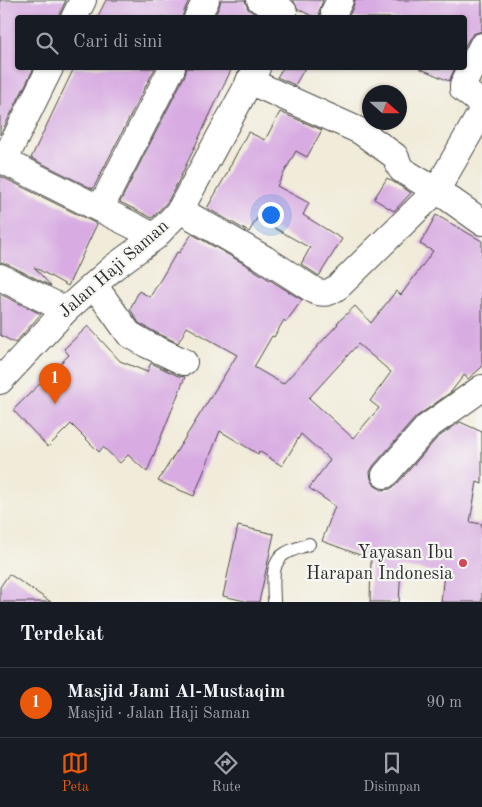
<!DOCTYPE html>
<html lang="id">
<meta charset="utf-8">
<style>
:root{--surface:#171b24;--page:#20242c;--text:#f1f3f6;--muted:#9ea1a6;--line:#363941;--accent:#ea580c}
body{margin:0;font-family:"Old Standard TT",serif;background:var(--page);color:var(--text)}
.compass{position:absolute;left:362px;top:85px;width:45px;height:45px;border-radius:50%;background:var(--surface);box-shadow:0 1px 4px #0004;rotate:111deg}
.you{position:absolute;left:270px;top:214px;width:18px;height:18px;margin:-12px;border:4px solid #fff;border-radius:50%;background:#1a73e8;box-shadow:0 0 0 8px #1a73e833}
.badge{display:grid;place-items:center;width:32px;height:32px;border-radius:50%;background:var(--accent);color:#fff;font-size:16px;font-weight:700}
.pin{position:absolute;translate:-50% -41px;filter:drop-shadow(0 1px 2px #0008)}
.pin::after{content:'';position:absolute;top:26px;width:18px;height:15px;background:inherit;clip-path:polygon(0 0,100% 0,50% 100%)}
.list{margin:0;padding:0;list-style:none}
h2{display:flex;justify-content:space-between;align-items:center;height:65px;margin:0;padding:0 20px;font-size:21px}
h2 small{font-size:16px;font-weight:400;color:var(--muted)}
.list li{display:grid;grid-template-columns:32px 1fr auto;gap:15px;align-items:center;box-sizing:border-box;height:70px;padding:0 20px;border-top:1px solid var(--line)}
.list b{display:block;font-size:19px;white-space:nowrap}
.list p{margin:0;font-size:16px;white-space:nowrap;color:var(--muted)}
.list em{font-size:16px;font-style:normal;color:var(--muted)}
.icon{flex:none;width:28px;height:28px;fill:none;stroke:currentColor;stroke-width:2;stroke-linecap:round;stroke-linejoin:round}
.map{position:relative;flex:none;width:482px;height:602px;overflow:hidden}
.search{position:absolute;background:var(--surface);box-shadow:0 1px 4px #0004;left:15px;right:15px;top:15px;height:55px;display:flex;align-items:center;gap:12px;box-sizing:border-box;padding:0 18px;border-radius:5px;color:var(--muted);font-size:19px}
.sheet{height:135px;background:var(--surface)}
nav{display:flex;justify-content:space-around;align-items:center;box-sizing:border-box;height:70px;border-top:1px solid var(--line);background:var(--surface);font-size:14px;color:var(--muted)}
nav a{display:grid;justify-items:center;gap:2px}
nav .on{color:var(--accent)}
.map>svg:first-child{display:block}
</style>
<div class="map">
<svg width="482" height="602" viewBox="0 0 482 602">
<rect width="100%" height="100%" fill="#f6f6f2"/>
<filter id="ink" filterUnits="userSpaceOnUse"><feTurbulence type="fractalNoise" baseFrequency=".02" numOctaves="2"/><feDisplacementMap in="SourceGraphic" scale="10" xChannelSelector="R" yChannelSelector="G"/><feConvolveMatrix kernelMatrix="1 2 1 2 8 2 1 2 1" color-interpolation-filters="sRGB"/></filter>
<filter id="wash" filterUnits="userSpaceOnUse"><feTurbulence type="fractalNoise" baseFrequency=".0096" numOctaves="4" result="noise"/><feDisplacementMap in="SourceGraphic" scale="20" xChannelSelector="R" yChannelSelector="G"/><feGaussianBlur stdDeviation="1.12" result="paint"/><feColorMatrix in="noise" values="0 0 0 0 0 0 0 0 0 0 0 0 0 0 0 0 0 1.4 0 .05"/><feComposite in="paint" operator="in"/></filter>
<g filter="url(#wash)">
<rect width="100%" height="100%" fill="#f1ebd9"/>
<g id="blocks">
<g fill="#d8ace2" fill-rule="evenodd">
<path d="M 0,0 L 66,0 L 58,18 L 18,18 L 18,68 L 34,68 L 0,135 Z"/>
<path d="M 106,0 L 189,0 L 184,11 L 182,18 L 97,18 Z"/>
<path d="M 221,0 L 245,0 L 248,9 L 257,15 L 256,18 L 214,18 L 219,7 Z"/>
<path d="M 293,0 L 323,0 L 319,12 L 320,18 L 316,18 L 298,9 Z"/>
<path d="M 355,0 L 482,0 L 482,31 L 473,34 L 469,39 L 464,48 L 464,18 L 348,18 L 353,7 Z"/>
<path d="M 74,68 L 155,68 L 93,189 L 31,158 Z"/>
<path d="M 187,68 L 232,68 L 179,180 L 168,201 L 152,218 L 120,202 L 185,75 Z"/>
<path d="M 283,68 L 305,68 L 295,85 L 277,77 Z"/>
<path d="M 419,68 L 455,68 L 449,81 Z"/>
<path d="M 280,112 L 322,130 L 307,157 L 296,151 L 277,186 L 309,203 L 303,215 L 342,239 L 319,276 L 301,264 L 310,248 L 257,218 L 249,232 L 207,208 L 229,170 L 228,170 L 248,132 L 265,140 Z"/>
<path d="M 0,176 L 97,224 L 68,286 L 34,267 L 51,286 L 7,264 L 0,262 Z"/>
<path d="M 387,178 L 411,193 L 394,211 L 374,199 Z"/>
<path d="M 436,215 L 482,241 L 482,367 L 468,379 L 464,375 L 451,392 L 416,417 L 374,465 L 370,472 L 371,479 L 375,486 L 382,490 L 390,489 L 396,485 L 437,438 L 460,422 L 482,432 L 482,484 L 477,482 L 470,522 L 482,524 L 482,602 L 441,602 L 444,573 L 401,567 L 399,602 L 370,602 L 371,559 L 322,541 L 335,506 L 309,488 L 330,460 L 301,434 L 282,466 L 259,451 L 258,454 L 220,431 L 194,496 L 158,481 L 237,355 L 187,327 L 178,343 L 153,331 L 139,323 L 130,309 L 139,291 L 150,297 L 177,252 L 179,253 L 192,234 L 241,262 L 302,300 L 286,322 L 284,320 L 274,337 L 272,336 L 254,367 L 283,384 L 338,324 L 337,323 L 355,306 L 371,323 L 396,291 L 401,295 L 433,251 L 420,244 ZM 358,344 L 391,372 L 370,401 L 379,408 L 353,438 L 309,398 Z"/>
<path d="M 0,294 L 41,314 L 15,343 L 0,335 Z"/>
<path d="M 88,326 L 120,361 L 147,372 L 151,363 L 178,376 L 185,377 L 147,472 L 128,455 L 120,463 L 103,447 L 99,452 L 71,424 L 48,447 L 13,410 L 69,355 L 64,349 Z"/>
<path d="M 238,526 L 274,534 L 259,602 L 249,602 L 223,596 Z"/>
<path d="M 9,574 L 51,602 L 0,602 L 0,587 Z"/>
</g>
</g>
</g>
<g filter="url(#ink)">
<use href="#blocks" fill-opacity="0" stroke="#494845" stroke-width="1"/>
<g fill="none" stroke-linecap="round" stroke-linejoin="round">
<g stroke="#494845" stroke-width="14">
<path id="lane" d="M 274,602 C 274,586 269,562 286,553 C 293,549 302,547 309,544"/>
</g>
<g stroke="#494845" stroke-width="28">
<g id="street">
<path d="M 260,0 L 282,10 L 284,12 L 284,18"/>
<path d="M 334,12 L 340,0"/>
<path d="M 74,18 L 83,0"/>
<path d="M 197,18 L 206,0"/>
<path d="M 482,46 L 463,85 L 463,89 L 482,104"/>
<path d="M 249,81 L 360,131 L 395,156 C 398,161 398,166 402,170 L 448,198 L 482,222"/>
<path d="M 0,159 L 132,225 L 155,237"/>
<path d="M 4,161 L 50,68"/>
<path d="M 100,209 L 172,68"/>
<path d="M 180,210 L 265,259 L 315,291 C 326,295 331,292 340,285 L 436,191 L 478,118 L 482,114"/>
<path d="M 0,277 L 66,310"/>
<path d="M 94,285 L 129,334 L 146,344 L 184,362"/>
<path d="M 0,381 L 66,310 L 114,267 L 155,237 L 180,210 L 257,68"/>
<path d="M 385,475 L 427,427 L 482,388"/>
</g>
</g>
<use href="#lane" stroke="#fff" stroke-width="12"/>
<use href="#street" stroke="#fff" stroke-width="26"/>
</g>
</g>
<circle fill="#d1495b" stroke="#f6f6f2" stroke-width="2" cx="463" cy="563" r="5"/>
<g text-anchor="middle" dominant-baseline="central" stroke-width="4.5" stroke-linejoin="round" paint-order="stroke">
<g font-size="18" fill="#2b2b2b" stroke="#f6f6f2">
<text transform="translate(114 269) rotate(-41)">Jalan Haji Saman</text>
</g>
<g font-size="18" fill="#2b2b2b" stroke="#f6f6f2" text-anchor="end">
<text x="453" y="553">Yayasan Ibu<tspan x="453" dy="21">Harapan Indonesia</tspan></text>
</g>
</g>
</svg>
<svg class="compass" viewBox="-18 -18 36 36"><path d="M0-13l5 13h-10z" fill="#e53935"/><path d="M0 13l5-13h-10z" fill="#9ea1a6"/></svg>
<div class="you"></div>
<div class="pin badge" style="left:55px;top:404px">1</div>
<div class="search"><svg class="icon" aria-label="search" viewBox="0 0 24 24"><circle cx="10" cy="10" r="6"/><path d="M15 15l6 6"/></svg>Cari di sini</div>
</div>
<section class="sheet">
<h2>Terdekat<small></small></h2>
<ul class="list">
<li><span class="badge">1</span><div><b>Masjid Jami Al-Mustaqim</b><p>Masjid · Jalan Haji Saman</p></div><em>90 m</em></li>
</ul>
</section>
<nav>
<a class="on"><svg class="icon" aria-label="map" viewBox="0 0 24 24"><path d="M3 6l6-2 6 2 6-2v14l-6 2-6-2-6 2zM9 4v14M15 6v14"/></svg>Peta</a>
<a><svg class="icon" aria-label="directions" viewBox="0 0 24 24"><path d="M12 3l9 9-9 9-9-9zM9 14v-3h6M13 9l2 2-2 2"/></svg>Rute</a>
<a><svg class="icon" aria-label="saved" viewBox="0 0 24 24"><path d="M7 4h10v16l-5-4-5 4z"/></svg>Disimpan</a>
</nav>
